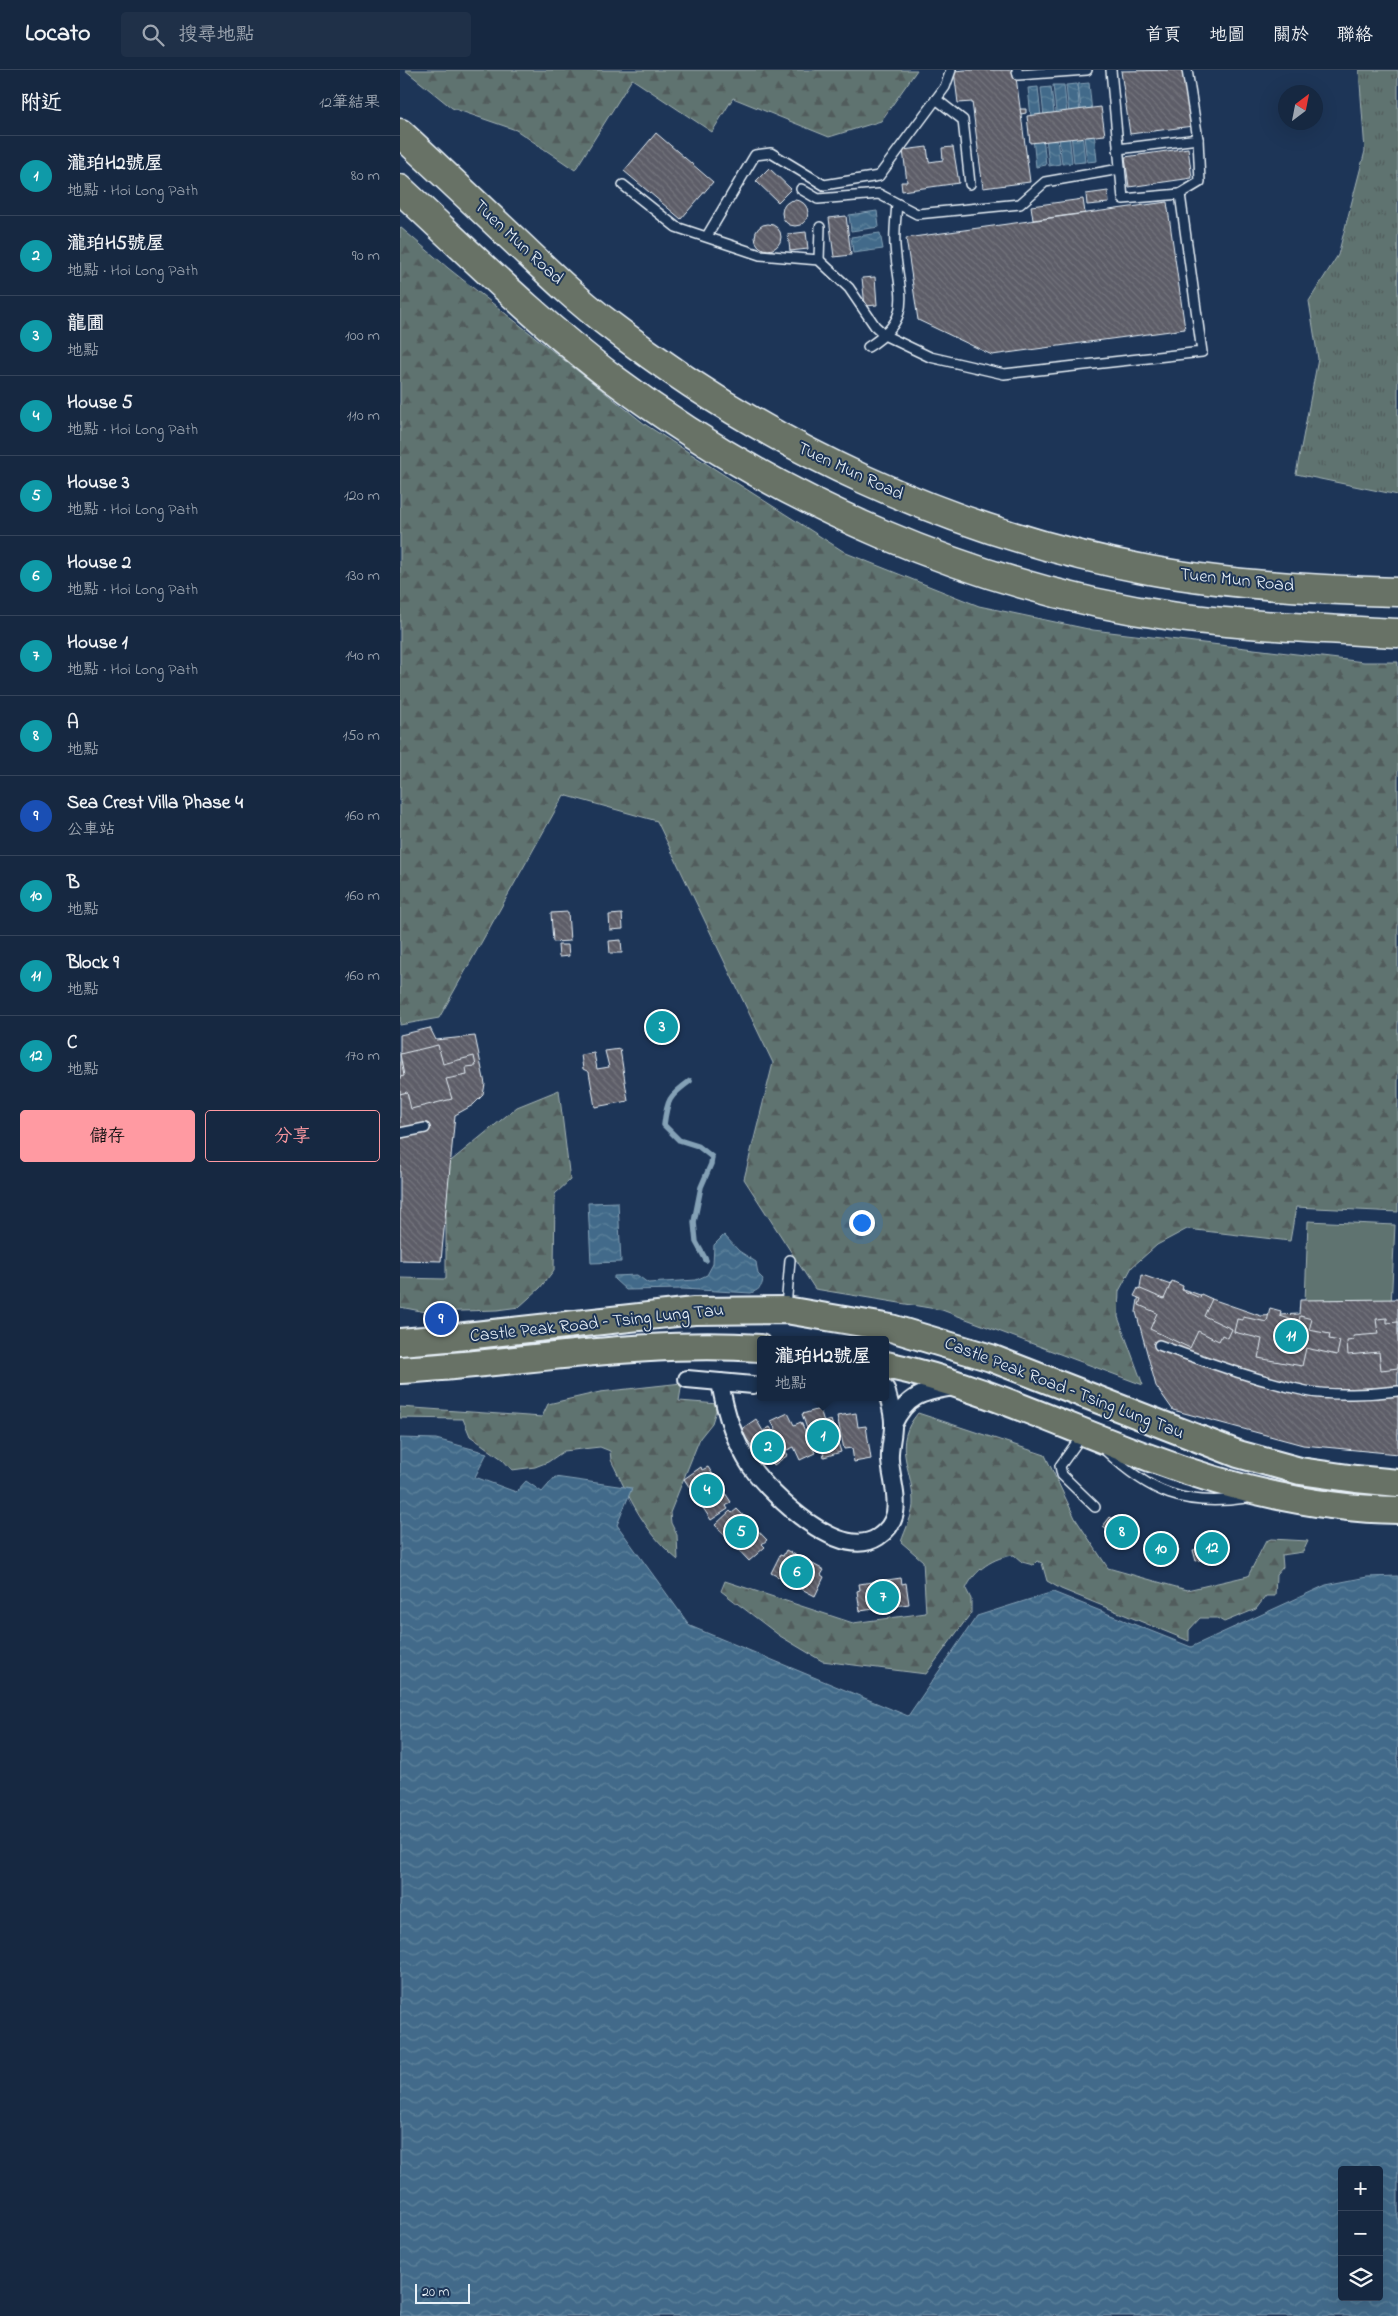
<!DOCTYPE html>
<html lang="zh-TW">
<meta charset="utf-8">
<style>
:root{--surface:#162841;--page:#1f3048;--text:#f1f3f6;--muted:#9ea6b1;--line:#35445a;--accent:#ff9aa2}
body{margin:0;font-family:"Indie Flower","LXGW WenKai TC",sans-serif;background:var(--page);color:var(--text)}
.controls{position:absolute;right:15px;bottom:15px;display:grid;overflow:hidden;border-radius:5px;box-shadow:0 5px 20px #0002}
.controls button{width:45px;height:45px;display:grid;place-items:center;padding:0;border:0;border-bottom:1px solid var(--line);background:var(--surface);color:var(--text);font:25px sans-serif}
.compass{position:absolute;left:878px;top:15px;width:45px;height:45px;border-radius:50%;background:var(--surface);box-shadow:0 5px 20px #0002;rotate:32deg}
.scale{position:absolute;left:15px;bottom:12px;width:55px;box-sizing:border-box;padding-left:5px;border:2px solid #e8f1f8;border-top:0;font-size:14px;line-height:18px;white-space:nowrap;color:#e8f1f8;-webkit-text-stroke:4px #1d3557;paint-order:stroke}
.you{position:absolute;left:461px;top:1152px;width:18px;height:18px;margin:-12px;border:4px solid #fff;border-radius:50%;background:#1a73e8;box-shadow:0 0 0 8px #1a73e833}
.badge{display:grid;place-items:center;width:32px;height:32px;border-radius:50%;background:var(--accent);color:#fff;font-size:16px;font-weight:700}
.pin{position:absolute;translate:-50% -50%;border:2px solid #fff;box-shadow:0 1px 5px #0006}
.popup{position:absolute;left:357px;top:1266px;width:132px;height:65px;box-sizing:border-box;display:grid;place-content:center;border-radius:5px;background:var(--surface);filter:drop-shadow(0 1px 4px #0005);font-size:16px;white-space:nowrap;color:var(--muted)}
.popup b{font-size:19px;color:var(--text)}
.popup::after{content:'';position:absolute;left:50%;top:100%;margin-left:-10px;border:10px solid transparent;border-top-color:var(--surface)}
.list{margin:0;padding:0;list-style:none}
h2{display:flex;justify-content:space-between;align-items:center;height:65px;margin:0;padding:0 20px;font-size:21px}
h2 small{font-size:16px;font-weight:400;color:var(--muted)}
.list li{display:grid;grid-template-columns:32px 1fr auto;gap:15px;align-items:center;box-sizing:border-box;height:80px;padding:0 20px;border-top:1px solid var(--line)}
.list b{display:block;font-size:19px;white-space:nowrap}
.list p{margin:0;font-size:16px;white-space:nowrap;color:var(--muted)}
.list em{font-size:16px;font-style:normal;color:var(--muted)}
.actions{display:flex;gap:10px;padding:15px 20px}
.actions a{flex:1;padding:11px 0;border:1px solid var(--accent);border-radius:5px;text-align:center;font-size:18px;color:var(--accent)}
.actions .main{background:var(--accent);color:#111}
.icon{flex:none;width:28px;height:28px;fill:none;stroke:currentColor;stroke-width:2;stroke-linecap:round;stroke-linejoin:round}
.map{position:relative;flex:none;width:998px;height:2246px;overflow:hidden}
header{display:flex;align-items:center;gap:30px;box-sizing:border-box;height:70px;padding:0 25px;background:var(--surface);border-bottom:1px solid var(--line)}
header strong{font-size:24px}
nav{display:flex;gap:28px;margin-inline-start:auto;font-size:18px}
.search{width:350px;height:45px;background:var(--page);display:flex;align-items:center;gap:12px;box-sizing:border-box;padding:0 18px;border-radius:5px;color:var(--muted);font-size:19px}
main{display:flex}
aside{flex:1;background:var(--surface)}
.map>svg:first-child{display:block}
</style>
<header>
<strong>Locato</strong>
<div class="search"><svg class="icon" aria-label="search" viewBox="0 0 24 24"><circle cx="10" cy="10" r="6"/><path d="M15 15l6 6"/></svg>搜尋地點</div>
<nav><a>首頁</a><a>地圖</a><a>關於</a><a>聯絡</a></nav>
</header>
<main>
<aside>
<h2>附近<small>12筆結果</small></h2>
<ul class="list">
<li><span class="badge" style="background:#0f9aa8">1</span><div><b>瀧珀H2號屋</b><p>地點 · Hoi Long Path</p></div><em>80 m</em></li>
<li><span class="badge" style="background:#0f9aa8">2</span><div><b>瀧珀H5號屋</b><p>地點 · Hoi Long Path</p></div><em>90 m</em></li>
<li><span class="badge" style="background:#0f9aa8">3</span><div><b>龍圃</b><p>地點</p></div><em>100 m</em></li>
<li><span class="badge" style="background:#0f9aa8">4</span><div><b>House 5</b><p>地點 · Hoi Long Path</p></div><em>110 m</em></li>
<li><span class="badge" style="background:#0f9aa8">5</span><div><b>House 3</b><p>地點 · Hoi Long Path</p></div><em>120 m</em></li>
<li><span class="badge" style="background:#0f9aa8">6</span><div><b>House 2</b><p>地點 · Hoi Long Path</p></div><em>130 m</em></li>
<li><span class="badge" style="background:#0f9aa8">7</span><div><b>House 1</b><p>地點 · Hoi Long Path</p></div><em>140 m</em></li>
<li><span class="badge" style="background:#0f9aa8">8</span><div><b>A</b><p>地點</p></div><em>150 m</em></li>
<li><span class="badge" style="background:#1a4fb4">9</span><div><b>Sea Crest Villa Phase 4</b><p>公車站</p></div><em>160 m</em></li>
<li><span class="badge" style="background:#0f9aa8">10</span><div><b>B</b><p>地點</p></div><em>160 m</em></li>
<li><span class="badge" style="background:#0f9aa8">11</span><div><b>Block 9</b><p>地點</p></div><em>160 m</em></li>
<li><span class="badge" style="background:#0f9aa8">12</span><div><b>C</b><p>地點</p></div><em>170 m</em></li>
</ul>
<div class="actions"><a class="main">儲存</a><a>分享</a></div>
</aside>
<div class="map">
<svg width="998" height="2246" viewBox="0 0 998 2246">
<defs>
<pattern id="grass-tufts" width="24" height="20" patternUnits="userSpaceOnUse" patternTransform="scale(1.25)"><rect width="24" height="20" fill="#5e736f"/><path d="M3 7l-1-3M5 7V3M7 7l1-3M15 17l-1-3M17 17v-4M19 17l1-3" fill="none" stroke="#515b5b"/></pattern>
<pattern id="forest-firs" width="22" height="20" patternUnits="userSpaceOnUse" patternTransform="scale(1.25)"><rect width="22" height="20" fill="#5e736f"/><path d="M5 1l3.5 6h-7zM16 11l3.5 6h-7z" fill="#515b5b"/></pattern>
<pattern id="water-waves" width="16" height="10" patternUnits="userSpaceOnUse" patternTransform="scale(1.25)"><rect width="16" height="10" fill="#426b8a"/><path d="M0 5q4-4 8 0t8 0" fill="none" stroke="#5d819b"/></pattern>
<pattern id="building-back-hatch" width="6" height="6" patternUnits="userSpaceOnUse" patternTransform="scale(1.25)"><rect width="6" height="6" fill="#5d5d67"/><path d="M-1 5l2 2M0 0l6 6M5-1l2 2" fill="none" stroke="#74757e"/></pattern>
</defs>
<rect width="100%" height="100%" fill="#1d3557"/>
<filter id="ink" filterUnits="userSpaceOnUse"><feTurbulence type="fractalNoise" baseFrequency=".02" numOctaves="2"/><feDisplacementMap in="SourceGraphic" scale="10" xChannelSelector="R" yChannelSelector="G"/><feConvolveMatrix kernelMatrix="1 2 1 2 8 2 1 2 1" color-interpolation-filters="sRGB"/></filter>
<g filter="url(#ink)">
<path fill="url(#grass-tufts)" stroke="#a3b2b4" d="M 959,0 L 998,0 L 998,425 L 896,404 L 918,289 L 909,231 L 938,185 L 965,81 Z"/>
<g fill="url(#forest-firs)" stroke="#a3b2b4">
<path d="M 5,0 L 517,0 L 481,51 L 429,67 L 333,28 L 312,62 L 232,9 L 175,100 L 116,60 L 52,38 Z"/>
<path d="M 0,157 L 48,198 L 246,355 L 446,483 L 579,536 L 693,560 L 964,592 L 998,592 L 998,1142 L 896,1137 L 890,1171 L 787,1159 L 757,1175 L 732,1197 L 719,1221 L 718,1247 L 743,1315 L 542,1240 L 415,1219 L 344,1109 L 373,993 L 257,751 L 164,725 L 39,948 L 0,955 Z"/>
<path d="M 159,1020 L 170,1110 L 155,1124 L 154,1200 L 140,1218 L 119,1237 L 97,1240 L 26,1242 L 0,1237 L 0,1208 L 46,1209 L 46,1095 L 117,1037 Z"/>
<path d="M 282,1313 L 279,1331 L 318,1334 L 312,1353 L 300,1368 L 270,1443 L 271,1453 L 277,1465 L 278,1490 C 244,1462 230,1429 211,1390 L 210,1381 L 200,1377 L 164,1381 L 148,1392 L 135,1397 L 112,1400 L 102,1389 L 70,1366 L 63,1349 L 0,1348 L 0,1337 L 142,1347 L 148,1334 L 200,1322 Z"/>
<path d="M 518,1343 L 645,1385 L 675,1448 L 708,1498 L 787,1520 L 848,1506 L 866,1471 L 871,1469 L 908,1471 L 903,1482 L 882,1485 L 883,1497 L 876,1505 L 875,1526 L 866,1526 L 856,1539 L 824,1552 L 817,1548 L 800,1548 L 789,1560 L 789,1571 L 661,1519 L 647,1511 L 642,1493 L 637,1491 L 633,1495 L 622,1492 L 614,1485 C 594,1487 574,1500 566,1519 L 571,1529 L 571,1543 L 526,1604 L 422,1591 L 380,1566 L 321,1521 L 325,1511 L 453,1553 L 526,1543 L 523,1491 L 501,1472 C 505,1460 514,1443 513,1431 C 512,1396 491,1375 518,1343 Z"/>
</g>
<path fill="#5e736f" stroke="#a3b2b4" d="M 908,1151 L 995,1155 L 991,1236 L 905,1232 Z"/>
<g fill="url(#water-waves)" stroke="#84a1b6" fill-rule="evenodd">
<path d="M 689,13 L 697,91 L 687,92 L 678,14 Z"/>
<path d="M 677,14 L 685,92 L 674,93 L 666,15 Z"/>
<path d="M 653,15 L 664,15 L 672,93 L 662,94 Z"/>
<path d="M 638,17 L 646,95 L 636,97 L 628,18 Z"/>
<path d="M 651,17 L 660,94 L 649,96 L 641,18 Z"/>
<path d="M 477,141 L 479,157 L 451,161 L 449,145 Z"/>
<path d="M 480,163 L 483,179 L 453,183 L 451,167 Z"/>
<path d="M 218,1132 L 221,1192 L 191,1193 L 188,1133 Z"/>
<path d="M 324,1165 L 339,1181 L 356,1192 L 358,1204 L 363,1209 C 362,1218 358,1220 351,1223 L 283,1219 L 226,1220 L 214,1209 L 214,1206 L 237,1205 L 248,1213 L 296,1210 L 307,1205 L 313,1194 L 314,1175 Z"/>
<path d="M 0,1368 L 36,1369 L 87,1383 L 75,1407 L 116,1422 L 126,1411 L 142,1422 L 155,1407 L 232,1418 L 217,1455 L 290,1556 L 508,1646 L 577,1546 L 653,1522 L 791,1577 L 926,1515 L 967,1507 L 998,1506 L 998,2246 L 0,2246 ZM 942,2100 L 979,2100 L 979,2227 L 942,2227 Z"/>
</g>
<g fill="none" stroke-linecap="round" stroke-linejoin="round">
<path stroke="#84a1b6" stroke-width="5.5" d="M 290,1011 C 269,1026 267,1030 264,1055 L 279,1070 L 298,1076 L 312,1087 L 311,1094 L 301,1117 L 294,1152 L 296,1172 L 306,1190"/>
</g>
<g fill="url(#building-back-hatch)" stroke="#e8f1f8">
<path d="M 565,0 L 615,0 L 630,112 L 583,118 L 572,32 L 558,33 L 554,1 Z"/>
<path d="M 785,0 L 793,56 L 730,64 L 721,1 Z"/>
<path d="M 701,37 L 705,65 L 630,73 L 627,46 Z"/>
<path d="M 620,39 L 626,39 L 626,43 L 621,44 Z"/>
<path d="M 256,63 L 313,112 L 281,149 L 224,101 Z"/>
<path d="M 527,77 L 529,92 L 543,90 L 542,78 L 553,77 L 559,113 L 502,121 L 501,112 L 507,112 L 503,80 Z"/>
<path d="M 788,78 L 792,108 L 729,117 L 725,87 Z"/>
<path d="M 369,98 L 391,119 L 378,132 L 356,111 Z"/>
<path d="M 708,121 L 709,133 L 687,135 L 686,124 Z"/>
<path d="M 683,129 L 685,143 L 633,150 L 631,136 Z"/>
<circle cx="395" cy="143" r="13"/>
<path d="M 767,132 L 785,259 L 592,285 L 518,250 L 506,168 Z"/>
<path d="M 446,146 L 451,185 L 434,187 L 429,148 Z"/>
<circle cx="368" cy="167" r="13"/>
<path d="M 406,162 L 408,179 L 390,181 L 388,164 Z"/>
<path d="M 475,207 L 477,235 L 465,236 L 462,208 Z"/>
<path d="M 168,842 L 170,871 L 153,872 L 151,843 Z"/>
<path d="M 222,844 L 223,859 L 210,860 L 209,845 Z"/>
<path d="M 221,870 L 222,883 L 210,883 L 209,871 Z"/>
<path d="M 158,875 L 168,875 L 169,886 L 159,887 Z"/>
<path d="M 30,958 L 36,970 L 75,966 L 85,1014 L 83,1025 L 73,1035 L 55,1045 L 41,1191 L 0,1190 L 0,965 Z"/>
<path d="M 38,975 L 43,994 L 74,986 L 76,996 L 66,997 L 67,1005 L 46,1009 L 52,1029 L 11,1039 L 7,1022 L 0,1024 L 0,1007 L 4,1006 L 0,984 Z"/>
<path d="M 220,979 L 228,1031 L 195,1037 L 189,1002 L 183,999 L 181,985 L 194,983 L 197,999 L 209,997 L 205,981 Z"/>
<path d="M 742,1205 L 861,1246 L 899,1244 L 900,1230 L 998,1229 L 998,1384 L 903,1375 L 773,1340 L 756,1316 L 736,1242 Z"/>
<path d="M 772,1211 L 783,1216 L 782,1220 L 800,1228 L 801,1224 L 812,1229 L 804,1246 L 832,1259 L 828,1268 L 822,1265 L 819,1271 L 798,1261 L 790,1278 L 750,1259 L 757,1243 L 739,1235 L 741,1229 L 734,1226 L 738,1218 L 764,1229 Z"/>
<path d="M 870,1238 L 881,1241 L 880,1246 L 899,1252 L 900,1246 L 912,1249 L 909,1260 L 930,1264 L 929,1269 L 940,1271 L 937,1285 L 906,1278 L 902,1296 L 858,1288 L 862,1269 L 834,1262 L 837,1249 L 843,1250 L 843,1247 L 867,1252 Z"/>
<path d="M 987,1248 L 987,1253 L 998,1252 L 998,1298 L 981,1300 L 979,1282 L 948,1285 L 947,1271 L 954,1270 L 953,1266 L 978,1264 L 976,1249 Z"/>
<path d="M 420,1339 L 424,1352 L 431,1350 L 441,1382 L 424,1387 L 421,1374 L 413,1376 L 402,1344 Z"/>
<path d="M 388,1343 L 394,1355 L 401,1352 L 415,1383 L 400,1390 L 394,1377 L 387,1380 L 371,1351 Z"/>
<path d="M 456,1343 L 458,1357 L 466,1356 L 471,1389 L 454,1392 L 452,1378 L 444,1379 L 437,1346 Z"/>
<path d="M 356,1349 L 363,1361 L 370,1357 L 388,1385 L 374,1395 L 366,1383 L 360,1387 L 340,1360 Z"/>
<path d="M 301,1397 L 302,1400 L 308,1397 L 331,1432 L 326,1436 L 328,1439 L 311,1450 L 284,1409 Z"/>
<path d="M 337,1439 L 367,1470 L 362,1474 L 365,1477 L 349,1491 L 315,1455 L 330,1441 L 332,1443 Z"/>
<path d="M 710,1447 L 723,1456 L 728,1449 L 734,1453 L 729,1460 L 735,1464 L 728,1474 L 703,1456 Z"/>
<path d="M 813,1466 L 815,1475 L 822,1473 L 825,1484 L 796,1491 L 793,1480 L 809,1477 L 807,1468 Z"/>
<path d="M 768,1468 L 774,1470 L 772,1478 L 779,1480 L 775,1491 L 746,1482 L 750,1472 L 765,1476 Z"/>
<path d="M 386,1480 L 424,1500 L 421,1505 L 424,1507 L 415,1526 L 371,1503 L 380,1485 L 383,1486 Z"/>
<path d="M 501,1508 L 502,1514 L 506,1513 L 509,1534 L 460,1541 L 457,1521 L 460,1520 L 459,1514 Z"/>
</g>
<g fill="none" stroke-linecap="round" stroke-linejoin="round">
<g stroke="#e8f1f8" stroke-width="12">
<g id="service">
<path d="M 617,0 L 618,5 L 687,0"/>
<path d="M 536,29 L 563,50 L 570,114"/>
<path d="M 718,79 L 798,69"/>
<path d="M 223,115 L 276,157 L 360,185 L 419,190 L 449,218 L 475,256 L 486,266 L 530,287 L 604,304 L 802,282 L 780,124 L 723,129 L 711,0"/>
<path d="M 401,119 L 418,129 L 479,124 L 517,144 L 620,134 L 645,112 L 720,99"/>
<path d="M 780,124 L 800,112 L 798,69 L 787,0"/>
<path d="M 307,166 L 355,85 L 371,83 L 424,115 L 479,106 L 545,17 L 551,0"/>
<path d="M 419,190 L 420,157"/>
<path d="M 468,277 C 516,247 498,223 495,176 C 494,162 496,147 497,134"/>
<path d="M 0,1063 L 25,1058"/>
<path d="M 386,1237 L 390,1190"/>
<path d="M 759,1275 C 807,1292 856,1310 906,1321 C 930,1326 973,1324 998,1321"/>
<path d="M 683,1364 L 660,1396 L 662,1405 L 695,1437"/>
<path d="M 705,1380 C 750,1423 784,1437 846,1428"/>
</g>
</g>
<g stroke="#e8f1f8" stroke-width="20">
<g id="minor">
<path d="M 287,1309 L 353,1315"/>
<path d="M 320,1312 C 325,1342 334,1371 351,1397 C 372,1426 440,1492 478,1467 C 487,1461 493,1453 495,1443 C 498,1425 491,1407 490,1390 C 489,1379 493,1367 493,1356 C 494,1344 489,1331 486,1319"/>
<path d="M 493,1355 C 507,1324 524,1322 554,1317"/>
</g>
</g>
<g stroke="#e8f1f8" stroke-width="30">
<g id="primary">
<path d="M 0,1272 L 47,1268 L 294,1241 L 386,1240 L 491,1258 L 591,1288 L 838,1384 L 900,1401 L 956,1409 L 998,1413"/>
<path d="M 486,1295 C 577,1314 663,1356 750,1388 C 830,1418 913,1439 998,1440"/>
<path d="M 0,1300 C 120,1293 240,1270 360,1278"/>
</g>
</g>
<g stroke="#e8f1f8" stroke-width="31">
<g id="motorway">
<path d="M 0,63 C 38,98 75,133 112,168 C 144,198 175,229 210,255 C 368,378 552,463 749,500 C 831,515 915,520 998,522"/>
<path d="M 0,119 C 70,184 139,253 215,310 C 376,431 578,520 778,547 C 849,556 927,559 998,563"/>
</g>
</g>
<use href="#service" stroke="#1d3557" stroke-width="9"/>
<use href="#minor" stroke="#1d3557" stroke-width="16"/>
<use href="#primary" stroke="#687266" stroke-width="26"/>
<use href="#motorway" stroke="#687266" stroke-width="28"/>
</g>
</g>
<g text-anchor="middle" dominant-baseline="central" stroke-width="4" stroke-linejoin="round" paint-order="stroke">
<g font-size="18" fill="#e8f1f8" stroke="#1d3557">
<text transform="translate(118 173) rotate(43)">Tuen Mun Road</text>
<text transform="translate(450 402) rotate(25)">Tuen Mun Road</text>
<text transform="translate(837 511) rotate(6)">Tuen Mun Road</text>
<text transform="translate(197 1254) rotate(-6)">Castle Peak Road – Tsing Lung Tau</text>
<text transform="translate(664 1319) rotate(21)">Castle Peak Road – Tsing Lung Tau</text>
</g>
</g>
</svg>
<div class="controls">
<button>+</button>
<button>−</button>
<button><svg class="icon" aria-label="layers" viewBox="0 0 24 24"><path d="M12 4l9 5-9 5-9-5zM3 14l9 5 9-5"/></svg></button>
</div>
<svg class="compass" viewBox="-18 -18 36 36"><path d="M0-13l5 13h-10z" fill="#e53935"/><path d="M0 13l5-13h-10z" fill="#9ea6b1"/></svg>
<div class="scale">20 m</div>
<div class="you"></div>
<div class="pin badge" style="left:423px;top:1366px;background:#0f9aa8">1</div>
<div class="popup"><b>瀧珀H2號屋</b>地點</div>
<div class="pin badge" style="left:368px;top:1377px;background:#0f9aa8">2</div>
<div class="pin badge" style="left:262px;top:957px;background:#0f9aa8">3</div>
<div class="pin badge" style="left:307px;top:1420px;background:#0f9aa8">4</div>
<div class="pin badge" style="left:341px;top:1462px;background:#0f9aa8">5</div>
<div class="pin badge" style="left:397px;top:1502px;background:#0f9aa8">6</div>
<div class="pin badge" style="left:483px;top:1527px;background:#0f9aa8">7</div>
<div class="pin badge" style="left:722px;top:1462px;background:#0f9aa8">8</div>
<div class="pin badge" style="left:41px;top:1249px;background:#1a4fb4">9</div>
<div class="pin badge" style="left:761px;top:1479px;background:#0f9aa8">10</div>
<div class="pin badge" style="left:891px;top:1266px;background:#0f9aa8">11</div>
<div class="pin badge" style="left:812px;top:1478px;background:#0f9aa8">12</div>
</div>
</main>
